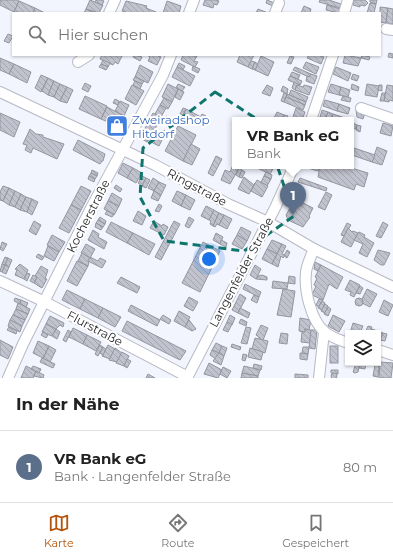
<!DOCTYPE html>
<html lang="de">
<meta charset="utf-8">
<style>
:root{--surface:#fff;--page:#f2f2f2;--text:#222;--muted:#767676;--line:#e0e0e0;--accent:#b45309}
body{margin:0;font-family:Montserrat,sans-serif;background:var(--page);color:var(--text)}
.controls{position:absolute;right:12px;bottom:12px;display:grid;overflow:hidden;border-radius:0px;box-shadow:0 1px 3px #0004}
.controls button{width:36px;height:36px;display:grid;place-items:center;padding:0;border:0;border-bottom:1px solid var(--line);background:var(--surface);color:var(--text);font:20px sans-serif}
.you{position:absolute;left:209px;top:259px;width:14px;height:14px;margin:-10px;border:3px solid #fff;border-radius:50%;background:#1a73e8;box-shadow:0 0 0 6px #1a73e833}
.badge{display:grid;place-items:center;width:26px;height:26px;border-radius:50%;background:var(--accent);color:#fff;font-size:13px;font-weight:700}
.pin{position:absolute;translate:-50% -33px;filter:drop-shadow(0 1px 2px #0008)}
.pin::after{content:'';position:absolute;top:21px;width:14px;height:12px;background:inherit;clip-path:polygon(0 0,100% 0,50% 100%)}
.popup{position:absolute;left:232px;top:117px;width:122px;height:52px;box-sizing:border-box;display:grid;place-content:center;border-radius:0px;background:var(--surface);filter:drop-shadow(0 1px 3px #0005);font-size:13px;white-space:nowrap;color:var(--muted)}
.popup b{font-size:15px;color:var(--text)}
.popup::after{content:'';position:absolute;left:50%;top:100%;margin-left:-8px;border:8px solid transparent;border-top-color:var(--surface)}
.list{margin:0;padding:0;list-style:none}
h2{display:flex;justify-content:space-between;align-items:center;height:52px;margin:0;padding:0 16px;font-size:17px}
h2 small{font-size:13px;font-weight:400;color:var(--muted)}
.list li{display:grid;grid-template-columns:26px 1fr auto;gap:12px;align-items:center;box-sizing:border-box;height:72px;padding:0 16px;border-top:1px solid var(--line)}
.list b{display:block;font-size:15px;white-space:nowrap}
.list p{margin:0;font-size:13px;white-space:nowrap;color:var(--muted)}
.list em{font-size:13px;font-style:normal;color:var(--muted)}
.icon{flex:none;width:22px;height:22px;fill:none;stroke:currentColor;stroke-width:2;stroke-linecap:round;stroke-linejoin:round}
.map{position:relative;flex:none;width:393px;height:378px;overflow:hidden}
.search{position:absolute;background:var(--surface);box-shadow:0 1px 3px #0004;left:12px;right:12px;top:12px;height:44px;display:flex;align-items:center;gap:10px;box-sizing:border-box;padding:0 14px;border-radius:0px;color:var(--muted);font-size:15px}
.sheet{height:124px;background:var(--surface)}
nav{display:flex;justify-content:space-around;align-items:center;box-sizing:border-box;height:56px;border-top:1px solid var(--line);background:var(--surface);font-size:11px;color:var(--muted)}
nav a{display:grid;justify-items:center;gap:2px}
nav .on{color:var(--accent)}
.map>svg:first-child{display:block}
</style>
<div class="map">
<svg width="393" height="378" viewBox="0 0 393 378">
<defs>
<pattern id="building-back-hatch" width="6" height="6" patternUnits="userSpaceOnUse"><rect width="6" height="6" fill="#c0c2cd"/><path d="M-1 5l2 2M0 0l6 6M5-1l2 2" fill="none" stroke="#a5a6b0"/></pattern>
</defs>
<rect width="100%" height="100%" fill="#f3f5fe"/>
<g fill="url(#building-back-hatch)" stroke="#93959f">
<path d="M 0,0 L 17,0 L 19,1 L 14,12 L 0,5 Z"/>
<path d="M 90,0 L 103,5 L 99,13 L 86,9 Z"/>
<path d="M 96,0 L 101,0 L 104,1 L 102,5 L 95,2 Z"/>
<path d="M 205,0 L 216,0 L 219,1 L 217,5 L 214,4 L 213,8 L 203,5 Z"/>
<path d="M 267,0 L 274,3 L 273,6 L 266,3 Z"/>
<path d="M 320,0 L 329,0 L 341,4 L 340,8 L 319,2 Z"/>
<path d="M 354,0 L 365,0 L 368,3 L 365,6 L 360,5 L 360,7 L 353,5 Z"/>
<path d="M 370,0 L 377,0 L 376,4 L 370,2 Z"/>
<path d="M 19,1 L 35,8 L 33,13 L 14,12 Z"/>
<path d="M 126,1 L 147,6 L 146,8 L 156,12 L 155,13 L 127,13 L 122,11 Z"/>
<path d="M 167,1 L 181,6 L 179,13 L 163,13 Z"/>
<path d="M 370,3 L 376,4 L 374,13 L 367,13 Z"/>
<path d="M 327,5 L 340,9 L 339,13 L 326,10 Z"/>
<path d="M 304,6 L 311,9 L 310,13 L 301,13 Z"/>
<path d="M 380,7 L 388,8 L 386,23 L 380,22 Z"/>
<path d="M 35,8 L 45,13 L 33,13 Z"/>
<path d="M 388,8 L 393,9 L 393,24 L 386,23 Z"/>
<path d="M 86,9 L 95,13 L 84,13 Z"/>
<path d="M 258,9 L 268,13 L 256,13 Z"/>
<path d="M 8,34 L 13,36 L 9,43 L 4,41 Z"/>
<path d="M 389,53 L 393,54 L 393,58 L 388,57 Z"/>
<path d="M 102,55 L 119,55 L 122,56 L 118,64 L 115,62 L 113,65 L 100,59 Z"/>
<path d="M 134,55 L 142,57 L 140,61 L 133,57 Z"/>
<path d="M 147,55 L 157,55 L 161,57 L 157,65 L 148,61 L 150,57 Z"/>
<path d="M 183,55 L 197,56 L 194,61 L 198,62 L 195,67 L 181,60 Z"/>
<path d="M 240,55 L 254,55 L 248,67 L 237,62 Z"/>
<path d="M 309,55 L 319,55 L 324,57 L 321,64 L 307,58 Z"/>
<path d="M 345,55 L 361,58 L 358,66 L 343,63 Z"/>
<path d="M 362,55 L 370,57 L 369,60 L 361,58 Z"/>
<path d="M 261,56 L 274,62 L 268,76 L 255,70 Z"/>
<path d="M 290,56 L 294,57 L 291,64 L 287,63 Z"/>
<path d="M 0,58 L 14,64 L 9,74 L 0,70 Z"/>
<path d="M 103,60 L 110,63 L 108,67 L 101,64 Z"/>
<path d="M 251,61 L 255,62 L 252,69 L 248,67 Z"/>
<path d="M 255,62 L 258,64 L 255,70 L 252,69 Z"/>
<path d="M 306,62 L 319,67 L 316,74 L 303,68 Z"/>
<path d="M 179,63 L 185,66 L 183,70 L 177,67 Z"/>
<path d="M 14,64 L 31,72 L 27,83 L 9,74 Z"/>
<path d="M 101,64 L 108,67 L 106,70 L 99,67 Z"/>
<path d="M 140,65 L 153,72 L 148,83 L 135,77 Z"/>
<path d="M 193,66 L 200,69 L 198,73 L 192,70 Z"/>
<path d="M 177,67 L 195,76 L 190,86 L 172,77 Z"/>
<path d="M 295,67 L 311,74 L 309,77 L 293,70 Z"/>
<path d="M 336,67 L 351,73 L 348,81 L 333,74 Z"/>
<path d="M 292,72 L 300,75 L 298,79 L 290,76 Z"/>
<path d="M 311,74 L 317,76 L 314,84 L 306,81 L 307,76 L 309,77 Z"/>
<path d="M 353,74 L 359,76 L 357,81 L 351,79 Z"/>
<path d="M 41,75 L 48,78 L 41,92 L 35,88 Z"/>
<path d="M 290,76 L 302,81 L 300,85 L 288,80 Z"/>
<path d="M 135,77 L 144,81 L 142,84 L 133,80 Z"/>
<path d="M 48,78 L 54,81 L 48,95 L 42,91 Z"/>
<path d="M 54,81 L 60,84 L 54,97 L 48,95 Z"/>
<path d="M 135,81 L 142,84 L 140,89 L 133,85 Z"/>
<path d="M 294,82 L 300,85 L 297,85 L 295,90 L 292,88 Z"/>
<path d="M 85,83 L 91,86 L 88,92 L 82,89 Z"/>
<path d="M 60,84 L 67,87 L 60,101 L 54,97 Z"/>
<path d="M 168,84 L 178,89 L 172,102 L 162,97 Z"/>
<path d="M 178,84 L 185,87 L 182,91 L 176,88 Z"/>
<path d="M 331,84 L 341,87 L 339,95 L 328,92 Z"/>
<path d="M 352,84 L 359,87 L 358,91 L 351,89 Z"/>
<path d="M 367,84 L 379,86 L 377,97 L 365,95 Z"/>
<path d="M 132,85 L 144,91 L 136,105 L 125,99 Z"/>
<path d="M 267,85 L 273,88 L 270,96 L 262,93 Z"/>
<path d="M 297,85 L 303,87 L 304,85 L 312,87 L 309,95 L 295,90 Z"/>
<path d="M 379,85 L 382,85 L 382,91 L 378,90 Z"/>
<path d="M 387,85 L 393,86 L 393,101 L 389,100 L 389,102 L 384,101 Z"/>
<path d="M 283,86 L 288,89 L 287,94 L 281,91 Z"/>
<path d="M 67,87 L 73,90 L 67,103 L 60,101 Z"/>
<path d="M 341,87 L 350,90 L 348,97 L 339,95 Z"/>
<path d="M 178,89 L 184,92 L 180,100 L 175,97 Z"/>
<path d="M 291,90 L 308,97 L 306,102 L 289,95 Z"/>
<path d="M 284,93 L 287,94 L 284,102 L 281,101 Z"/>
<path d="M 382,93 L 385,93 L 384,101 L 380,101 Z"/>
<path d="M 287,94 L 306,102 L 305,105 L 286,97 Z"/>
<path d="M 85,96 L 107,106 L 101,119 L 79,109 Z"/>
<path d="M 343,96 L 351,98 L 350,102 L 341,100 Z"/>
<path d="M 286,97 L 305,105 L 303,110 L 284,102 Z"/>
<path d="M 164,98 L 172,102 L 168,109 L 160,105 Z"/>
<path d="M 115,99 L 119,101 L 118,105 L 113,103 Z"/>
<path d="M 325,100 L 339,104 L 337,111 L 323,106 Z"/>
<path d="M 120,101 L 129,105 L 124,116 L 115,111 Z"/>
<path d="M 339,104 L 350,108 L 348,114 L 337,111 Z"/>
<path d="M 160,105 L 166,108 L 161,117 L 155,114 Z"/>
<path d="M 107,107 L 124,116 L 119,127 L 101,119 Z"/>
<path d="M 183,108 L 186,109 L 183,115 L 180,114 Z"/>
<path d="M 296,108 L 305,112 L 302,120 L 292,120 Z"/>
<path d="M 186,109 L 201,117 L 197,123 L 183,116 Z"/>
<path d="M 322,110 L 328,112 L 325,119 L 320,117 Z"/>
<path d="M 356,110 L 365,113 L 363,119 L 357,117 Z"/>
<path d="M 277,112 L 284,115 L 281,120 L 273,120 Z"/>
<path d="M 328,112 L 333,114 L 331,120 L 325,119 Z"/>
<path d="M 0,113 L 20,122 L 14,137 L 0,130 Z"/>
<path d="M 153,113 L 160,117 L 159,122 L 147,142 L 142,139 L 141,136 Z"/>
<path d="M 202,114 L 206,116 L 201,125 L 197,123 Z"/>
<path d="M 333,114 L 348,119 L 348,120 L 331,120 Z"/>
<path d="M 284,115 L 288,116 L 286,120 L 281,120 Z"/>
<path d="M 166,116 L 176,121 L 173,127 L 163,122 Z"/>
<path d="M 351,122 L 357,125 L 356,129 L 351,128 Z"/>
<path d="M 383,123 L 393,126 L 391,136 L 380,133 Z"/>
<path d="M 357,125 L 361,126 L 360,132 L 356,130 Z"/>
<path d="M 178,126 L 196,135 L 183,161 L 165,151 Z"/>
<path d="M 30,129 L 36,134 L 43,135 L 43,137 L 64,144 L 57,159 L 33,148 L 31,153 L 25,150 L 27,145 L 23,144 Z"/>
<path d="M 153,130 L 164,136 L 159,146 L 147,140 Z"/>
<path d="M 78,140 L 105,154 L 103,161 L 102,161 L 100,164 L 73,150 Z"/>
<path d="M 191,144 L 200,149 L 192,165 L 183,161 Z"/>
<path d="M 377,147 L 387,151 L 382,165 L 372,162 Z"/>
<path d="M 354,148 L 375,155 L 372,162 L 352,155 Z"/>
<path d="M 216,156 L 222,159 L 213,176 L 208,173 Z"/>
<path d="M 123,163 L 133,168 L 127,178 L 118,173 Z"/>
<path d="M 233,165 L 239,168 L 230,184 L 221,180 L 225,170 L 230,172 Z"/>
<path d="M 258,166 L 267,166 L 273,169 L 270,174 L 257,168 Z"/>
<path d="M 303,166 L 312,166 L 311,169 Z"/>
<path d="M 312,166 L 320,166 L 318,171 L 311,169 Z"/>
<path d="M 320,166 L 345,166 L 368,173 L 364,187 L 356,184 L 354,190 L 318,177 Z"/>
<path d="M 133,168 L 142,173 L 136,183 L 127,178 Z"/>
<path d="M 239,168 L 242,170 L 239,177 L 236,175 Z"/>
<path d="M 92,170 L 98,173 L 97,176 L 91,173 Z"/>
<path d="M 242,170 L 245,172 L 242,178 L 239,177 Z"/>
<path d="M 266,172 L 272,175 L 271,179 L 264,176 Z"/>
<path d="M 91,173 L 97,176 L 95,179 L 89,176 Z"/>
<path d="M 89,176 L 95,179 L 94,182 L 88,179 Z"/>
<path d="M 142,176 L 146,178 L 142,186 L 138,183 Z"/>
<path d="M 264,176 L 271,179 L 267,186 L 261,182 Z"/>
<path d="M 244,177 L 254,185 L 255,183 L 249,194 L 238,189 Z"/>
<path d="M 146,178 L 150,180 L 146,188 L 142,186 Z"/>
<path d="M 153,178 L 159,182 L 154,191 L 148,188 Z"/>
<path d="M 300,178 L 327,188 L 326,191 L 298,182 Z"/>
<path d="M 257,180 L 268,186 L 262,197 L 251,191 Z"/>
<path d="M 159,182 L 166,185 L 161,195 L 154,191 Z"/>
<path d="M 116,185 L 122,189 L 120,192 L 114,188 Z"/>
<path d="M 3,186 L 9,188 L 3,201 L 0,200 L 0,192 Z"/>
<path d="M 81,186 L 91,191 L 81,210 L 71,205 Z"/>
<path d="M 9,188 L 15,191 L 9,205 L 3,201 Z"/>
<path d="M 15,191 L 21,194 L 15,207 L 9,205 Z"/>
<path d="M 154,191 L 161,195 L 158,201 L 151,198 Z"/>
<path d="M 177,191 L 186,195 L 181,206 L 172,201 Z"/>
<path d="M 326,192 L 332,195 L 325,210 L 318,207 Z"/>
<path d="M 112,193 L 122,199 L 119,206 L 108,201 Z"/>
<path d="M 21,194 L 26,197 L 20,210 L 15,207 Z"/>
<path d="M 186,195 L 195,200 L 190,210 L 181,206 Z"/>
<path d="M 26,197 L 32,199 L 27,212 L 20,210 Z"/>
<path d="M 32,199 L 38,202 L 32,215 L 27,212 Z"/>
<path d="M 295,199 L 313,208 L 309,216 L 310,217 L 303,227 L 288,220 L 286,215 Z"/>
<path d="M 108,201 L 119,206 L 114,215 L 104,209 Z"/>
<path d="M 159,204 L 162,206 L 159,212 L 155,211 Z"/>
<path d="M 71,205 L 81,210 L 69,233 L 59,228 Z"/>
<path d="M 206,206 L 214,210 L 209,220 L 201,216 Z"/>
<path d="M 214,210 L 219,213 L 213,226 L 210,224 L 211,221 L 209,220 Z"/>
<path d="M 107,211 L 114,214 L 112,217 L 105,214 Z"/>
<path d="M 138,211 L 146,216 L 142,225 L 133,221 Z"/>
<path d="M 219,213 L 224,215 L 219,225 L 217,224 L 215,227 L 213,226 Z"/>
<path d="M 224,215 L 232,219 L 227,229 L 219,225 Z"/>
<path d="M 100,217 L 106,221 L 105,224 L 98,220 Z"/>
<path d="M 189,217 L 194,220 L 189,228 L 185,226 Z"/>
<path d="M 98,220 L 105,224 L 103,227 L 96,223 Z"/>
<path d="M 34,221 L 41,225 L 36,235 L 29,231 Z"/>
<path d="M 154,221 L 162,226 L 163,224 L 168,227 L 164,235 L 150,228 Z"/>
<path d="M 174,221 L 180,224 L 161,260 L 155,257 Z"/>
<path d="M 111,222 L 133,233 L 127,243 L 106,232 Z"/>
<path d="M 383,222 L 388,225 L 381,238 L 376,236 Z"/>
<path d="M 96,223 L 103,227 L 101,230 L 95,227 Z"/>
<path d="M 347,223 L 351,225 L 344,236 L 341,235 Z"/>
<path d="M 241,227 L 251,232 L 247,241 L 237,235 Z"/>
<path d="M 348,228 L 352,232 L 353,231 L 358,233 L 351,247 L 341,242 Z"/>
<path d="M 93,230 L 99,234 L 98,237 L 107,242 L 104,249 L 88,240 Z"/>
<path d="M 359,232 L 365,235 L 364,237 L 374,243 L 367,257 L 359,253 L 363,244 L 354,240 Z"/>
<path d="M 133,233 L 155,244 L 149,255 L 127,243 Z"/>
<path d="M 216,233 L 223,237 L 220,244 L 213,240 Z"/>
<path d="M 52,235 L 65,242 L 59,252 L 47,245 Z"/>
<path d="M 237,235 L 247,241 L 242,249 L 232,244 Z"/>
<path d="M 221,240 L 227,243 L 226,247 L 220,244 Z"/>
<path d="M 272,240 L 282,244 L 277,254 L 267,249 Z"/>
<path d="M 2,242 L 7,244 L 3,251 L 0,249 Z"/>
<path d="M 203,242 L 220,251 L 200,292 L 182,283 Z"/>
<path d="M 86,244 L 95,249 L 90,258 L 81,253 Z"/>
<path d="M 282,244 L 286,246 L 282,254 L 285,255 L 283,258 L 281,256 L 278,267 L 272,264 Z"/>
<path d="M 48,246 L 59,252 L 54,261 L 44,256 Z"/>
<path d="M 267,249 L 277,254 L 272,264 L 262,259 Z"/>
<path d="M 287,250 L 290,252 L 287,258 L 284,256 Z"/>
<path d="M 378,250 L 390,253 L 384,265 L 381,265 L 374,260 Z"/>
<path d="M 82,253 L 90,258 L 88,266 L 78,261 Z"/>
<path d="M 38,254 L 44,257 L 42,260 L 36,257 Z"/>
<path d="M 5,257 L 8,258 L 5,265 L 2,264 Z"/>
<path d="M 90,257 L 98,261 L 100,258 L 106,261 L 102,268 L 88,261 Z"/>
<path d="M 8,258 L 12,260 L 9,267 L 5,265 Z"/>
<path d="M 77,261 L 88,266 L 77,286 L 67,281 Z"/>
<path d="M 315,262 L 321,265 L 318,271 L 314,269 Z"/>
<path d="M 2,264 L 5,265 L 2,272 L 0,271 Z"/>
<path d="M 20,264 L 28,270 L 24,279 L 15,275 L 17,270 L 15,269 Z"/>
<path d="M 5,265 L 9,267 L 6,274 L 2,272 Z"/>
<path d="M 255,265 L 261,269 L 256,279 L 250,275 Z"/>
<path d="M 321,265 L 343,277 L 337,289 L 329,284 L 323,300 L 312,295 L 316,286 L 314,285 L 317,278 L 315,277 Z"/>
<path d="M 41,266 L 48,270 L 45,279 L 47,279 L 42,288 L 34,283 L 37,277 L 35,276 Z"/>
<path d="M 27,273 L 30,274 L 27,281 L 24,279 Z"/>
<path d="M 33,275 L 37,277 L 34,283 L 30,281 Z"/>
<path d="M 262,275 L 267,277 L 267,280 L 256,279 L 258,276 Z"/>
<path d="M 289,276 L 295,277 L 295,284 L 288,283 Z"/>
<path d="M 121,277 L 140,287 L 137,293 L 117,283 Z"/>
<path d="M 350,280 L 360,285 L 354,297 L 350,295 L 351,292 L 345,290 Z"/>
<path d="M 273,281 L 288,283 L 287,289 L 272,288 Z"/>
<path d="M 245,284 L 261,292 L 259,297 L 243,289 Z"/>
<path d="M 360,286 L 363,288 L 360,294 L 356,293 Z"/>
<path d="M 283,289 L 295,291 L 291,317 L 277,315 Z"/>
<path d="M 367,289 L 377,294 L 370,307 L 362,303 L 363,300 L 362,299 Z"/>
<path d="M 67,290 L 85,299 L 80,309 L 62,300 Z"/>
<path d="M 240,294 L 246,298 L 238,313 L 232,310 Z"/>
<path d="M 254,295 L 259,297 L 257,303 L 251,300 Z"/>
<path d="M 189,297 L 198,302 L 193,311 L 184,306 Z"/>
<path d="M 15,298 L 21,300 L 20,304 L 14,301 Z"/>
<circle cx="359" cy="302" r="4"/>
<path d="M 85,299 L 103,308 L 98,318 L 80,309 Z"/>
<path d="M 319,299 L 323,300 L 319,307 L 316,305 Z"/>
<path d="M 21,300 L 28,303 L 26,307 L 20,304 Z"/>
<path d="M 384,300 L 393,305 L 388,316 L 379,312 Z"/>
<path d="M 322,301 L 325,303 L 322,310 L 318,308 Z"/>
<path d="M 18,303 L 30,309 L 28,314 L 16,309 Z"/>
<path d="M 325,304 L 328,306 L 325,313 L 321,311 Z"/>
<path d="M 131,305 L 160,320 L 157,326 L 128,311 Z"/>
<path d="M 328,307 L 331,309 L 328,316 L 324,314 Z"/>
<path d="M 103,308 L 121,317 L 115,327 L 98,318 Z"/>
<path d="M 240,308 L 250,313 L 248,318 L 238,313 Z"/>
<path d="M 16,309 L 28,314 L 25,320 L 13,315 Z"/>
<path d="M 179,311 L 190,317 L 185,327 L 174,321 Z"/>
<path d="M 13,315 L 25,320 L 22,326 L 10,320 Z"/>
<path d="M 163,315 L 171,320 L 169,324 L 160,319 Z"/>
<path d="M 230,315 L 235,318 L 232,325 L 227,322 Z"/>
<path d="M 333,315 L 345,321 L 339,332 L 328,326 Z"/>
<path d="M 50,316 L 64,323 L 63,327 L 60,325 L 56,329 L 46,324 Z"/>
<path d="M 300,318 L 311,320 L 309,330 L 305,329 L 305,332 L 299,331 Z"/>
<path d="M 241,319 L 247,322 L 246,326 L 239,323 Z"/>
<path d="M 10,320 L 22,326 L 20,332 L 8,326 Z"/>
<path d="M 189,320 L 196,329 L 192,331 L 185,327 Z"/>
<path d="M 127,321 L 186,351 L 180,360 L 122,331 Z"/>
<path d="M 227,322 L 232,324 L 228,332 L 223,330 Z"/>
<path d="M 353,323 L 363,326 L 360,333 L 350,333 Z"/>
<path d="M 46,324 L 56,329 L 52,336 L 42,332 Z"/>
<path d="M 261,325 L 268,328 L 263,340 L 259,339 L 259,337 L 256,335 Z"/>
<path d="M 368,326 L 372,327 L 370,333 L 365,333 Z"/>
<path d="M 9,327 L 17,331 L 16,334 L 7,330 Z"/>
<path d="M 246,327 L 251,328 L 247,344 L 241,343 Z"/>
<path d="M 73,328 L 87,335 L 83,344 L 69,337 Z"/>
<path d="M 56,329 L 60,332 L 57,339 L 52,336 Z"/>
<path d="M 305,329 L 311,330 L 310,343 L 301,342 L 302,332 L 305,332 Z"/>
<path d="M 372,329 L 383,333 L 379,344 L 378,333 L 370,333 Z"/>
<path d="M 68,330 L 71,332 L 66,342 L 63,340 Z"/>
<path d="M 311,330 L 317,330 L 315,349 L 309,348 Z"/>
<path d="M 43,332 L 48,335 L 46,338 L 41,335 Z"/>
<path d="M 281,333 L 288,334 L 287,344 L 279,343 Z"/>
<path d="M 383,333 L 387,334 L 385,341 L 380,340 Z"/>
<path d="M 87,335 L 101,342 L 96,351 L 83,344 Z"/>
<path d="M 255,338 L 268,341 L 265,353 L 252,349 Z"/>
<path d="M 0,340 L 13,347 L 8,359 L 0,355 Z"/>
<path d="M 38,341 L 49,346 L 43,358 L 33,353 Z"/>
<path d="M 216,343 L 222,346 L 219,353 L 212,350 Z"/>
<path d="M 232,344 L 241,347 L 240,350 L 231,347 Z"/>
<path d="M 100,345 L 103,347 L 98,356 L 95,354 Z"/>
<path d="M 108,345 L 115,349 L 110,359 L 102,356 Z"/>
<path d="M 49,346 L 56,350 L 50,362 L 43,359 Z"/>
<path d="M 222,346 L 227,348 L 224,356 L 219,353 Z"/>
<rect x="330" y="346" width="8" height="17"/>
<path d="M 103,347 L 106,349 L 103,355 L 100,353 Z"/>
<path d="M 303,347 L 309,347 L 308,354 L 302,353 Z"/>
<path d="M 115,348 L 122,353 L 117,362 L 109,360 Z"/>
<path d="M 250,348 L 263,352 L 261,360 L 248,357 Z"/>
<path d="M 212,350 L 219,353 L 216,359 L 210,355 Z"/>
<path d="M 122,352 L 129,356 L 124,366 L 116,363 Z"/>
<path d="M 219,353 L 224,356 L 221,365 L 213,361 Z"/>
<path d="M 300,353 L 308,354 L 307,360 L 300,359 Z"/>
<path d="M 243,354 L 247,355 L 245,361 L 242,360 Z"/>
<path d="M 378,356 L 380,356 L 378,377 L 373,376 L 375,365 L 368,363 L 378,363 Z"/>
<path d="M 42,358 L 55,364 L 53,368 L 40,362 Z"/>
<path d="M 127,359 L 131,361 L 127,368 L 124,366 Z"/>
<path d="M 380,362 L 393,363 L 391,378 L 379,378 Z"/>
<path d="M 209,363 L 222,370 L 218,378 L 204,374 Z"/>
<path d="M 356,363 L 360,363 L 358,372 L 355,373 L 353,372 Z"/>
<path d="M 360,363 L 366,363 L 365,369 L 359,368 Z"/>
<path d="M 254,364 L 262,366 L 261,370 L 253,368 Z"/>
<path d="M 26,366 L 36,371 L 33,378 L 21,378 Z"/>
<path d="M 33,366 L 41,369 L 39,373 L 31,369 Z"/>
<path d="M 244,366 L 260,370 L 258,376 L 242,373 Z"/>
<path d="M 223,367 L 231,371 L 227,378 L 220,374 Z"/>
<path d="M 331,370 L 338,370 L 338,374 L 331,373 Z"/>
<path d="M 36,371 L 44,375 L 43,378 L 34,376 Z"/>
<circle cx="334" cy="376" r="3"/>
<path d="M 242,373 L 258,376 L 258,378 L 241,378 Z"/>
<path d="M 148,374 L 155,378 L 146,378 Z"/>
<path d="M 295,374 L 308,375 L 308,378 L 295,378 Z"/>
</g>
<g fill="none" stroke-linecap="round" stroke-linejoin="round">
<g stroke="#b7b9c4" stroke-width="12">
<g id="minor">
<path d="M 109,13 L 115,0"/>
<path d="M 189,13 L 194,0"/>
<path d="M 275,13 L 279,3"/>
<path d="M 344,13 L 348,0"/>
<path d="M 386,29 L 393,30"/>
<path d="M 78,62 L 89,55"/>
<path d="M 0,92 L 155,165 L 228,204 L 268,222 L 314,249 L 393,287"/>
<path d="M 361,108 L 393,119"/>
<path d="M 311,120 L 333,55"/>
<path d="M 314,249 C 311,256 307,264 306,272 C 304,290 311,321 325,332 C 332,338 340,340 348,343"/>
<path d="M 0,281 L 45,302 L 188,377"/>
<path d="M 378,350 L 393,355"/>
<path d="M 8,378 L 23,344 L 91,208 L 163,75 L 171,55"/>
<path d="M 187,378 L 275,208 L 294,166"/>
<path d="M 319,378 L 324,332"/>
</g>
</g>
<use href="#minor" stroke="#fff" stroke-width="10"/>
</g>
<path fill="none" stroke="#0f766e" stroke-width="3" stroke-dasharray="8 5" stroke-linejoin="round" d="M 215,92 L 263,123 L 294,216 L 244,251 L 164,241 L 140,197 L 143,148 Z"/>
<defs>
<g id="shop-square" transform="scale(1.15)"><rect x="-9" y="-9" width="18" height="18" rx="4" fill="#3f7fe0" stroke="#fff"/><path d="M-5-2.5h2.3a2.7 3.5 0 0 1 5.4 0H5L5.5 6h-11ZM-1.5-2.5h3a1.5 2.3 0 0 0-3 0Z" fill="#fff"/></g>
</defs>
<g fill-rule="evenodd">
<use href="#shop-square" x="117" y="126"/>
</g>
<g text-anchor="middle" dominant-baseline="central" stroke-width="4" stroke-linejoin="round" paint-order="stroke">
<g font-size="12" fill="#366cbe" stroke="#fff" text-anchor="start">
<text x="132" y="119">Zweiradshop<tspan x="132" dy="14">Hitdorf</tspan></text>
</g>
<g font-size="12" fill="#1f2024" stroke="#fff">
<text transform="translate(197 187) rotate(28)">Ringstraße</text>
<text transform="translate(88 216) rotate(-63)">Kocherstraße</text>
<text transform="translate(241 272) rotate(-62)">Langenfelder Straße</text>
<text transform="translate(95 328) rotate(28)">Flurstraße</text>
</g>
</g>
</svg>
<div class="controls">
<button><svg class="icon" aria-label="layers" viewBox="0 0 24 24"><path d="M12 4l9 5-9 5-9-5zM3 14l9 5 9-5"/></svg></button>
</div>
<div class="you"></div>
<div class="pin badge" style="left:293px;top:215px;background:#5c6f8a">1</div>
<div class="popup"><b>VR Bank eG</b>Bank</div>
<div class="search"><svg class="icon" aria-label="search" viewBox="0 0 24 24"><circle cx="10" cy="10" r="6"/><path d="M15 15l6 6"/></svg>Hier suchen</div>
</div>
<section class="sheet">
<h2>In der Nähe<small></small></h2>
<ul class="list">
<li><span class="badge" style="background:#5c6f8a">1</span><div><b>VR Bank eG</b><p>Bank · Langenfelder Straße</p></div><em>80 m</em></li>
</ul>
</section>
<nav>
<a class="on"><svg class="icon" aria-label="map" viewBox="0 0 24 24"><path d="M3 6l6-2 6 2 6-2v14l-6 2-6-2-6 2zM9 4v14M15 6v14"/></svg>Karte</a>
<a><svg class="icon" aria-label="directions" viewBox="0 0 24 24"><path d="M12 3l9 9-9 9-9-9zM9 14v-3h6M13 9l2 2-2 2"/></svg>Route</a>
<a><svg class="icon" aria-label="saved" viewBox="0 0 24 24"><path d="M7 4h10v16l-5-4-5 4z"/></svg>Gespeichert</a>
</nav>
